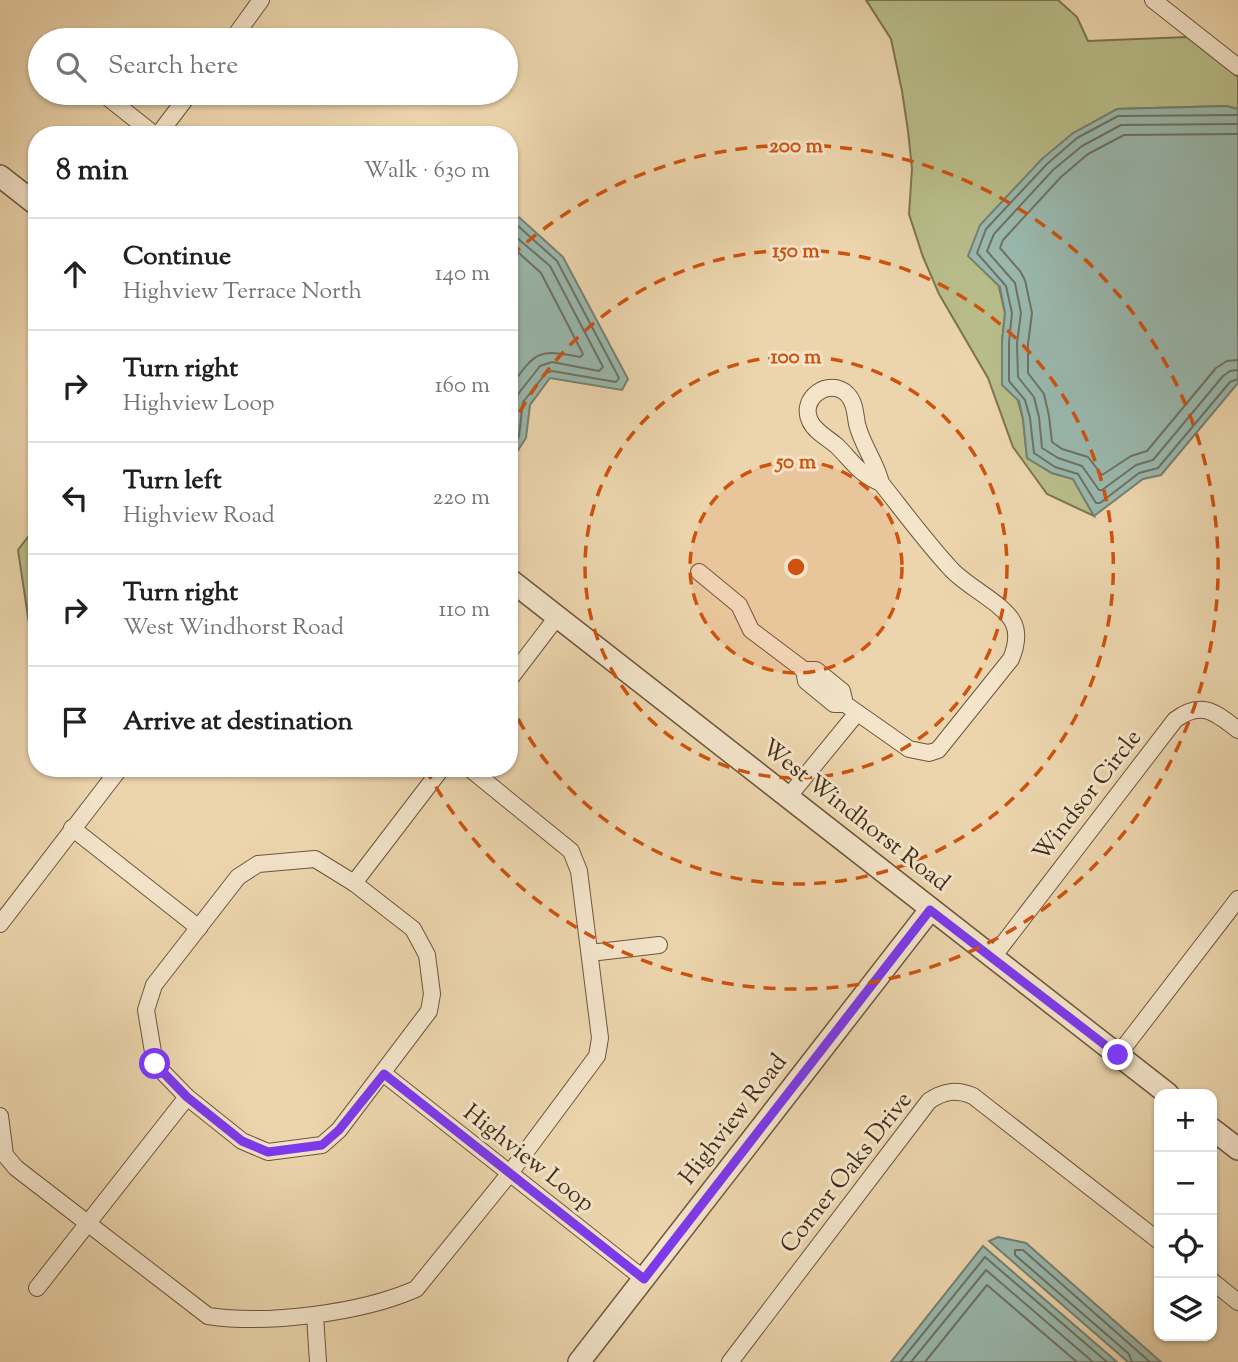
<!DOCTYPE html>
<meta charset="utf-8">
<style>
:root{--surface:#fff;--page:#f2f2f2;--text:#202124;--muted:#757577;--line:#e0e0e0}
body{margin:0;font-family:"Sorts Mill Goudy",serif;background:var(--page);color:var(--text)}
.controls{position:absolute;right:21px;bottom:21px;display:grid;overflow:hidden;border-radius:14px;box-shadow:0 2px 5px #0004}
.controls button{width:63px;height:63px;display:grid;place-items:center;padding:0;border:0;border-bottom:2px solid var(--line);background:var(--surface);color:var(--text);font:35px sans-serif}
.stop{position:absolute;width:21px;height:21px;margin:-16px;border:5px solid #7c3aed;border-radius:50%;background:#fff}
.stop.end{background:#7c3aed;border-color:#fff;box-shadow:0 2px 7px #0008}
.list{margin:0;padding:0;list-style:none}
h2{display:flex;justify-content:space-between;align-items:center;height:91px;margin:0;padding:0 28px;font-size:30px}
h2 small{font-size:23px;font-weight:400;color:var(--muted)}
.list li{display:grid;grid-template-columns:46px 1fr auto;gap:21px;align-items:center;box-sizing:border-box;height:112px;padding:0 28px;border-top:2px solid var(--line)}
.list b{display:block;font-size:26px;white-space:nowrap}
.list p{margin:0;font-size:23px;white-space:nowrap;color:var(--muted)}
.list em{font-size:23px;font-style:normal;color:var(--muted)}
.icon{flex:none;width:38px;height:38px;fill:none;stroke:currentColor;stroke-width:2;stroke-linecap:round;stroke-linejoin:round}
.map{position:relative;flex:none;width:1238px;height:1362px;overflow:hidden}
.search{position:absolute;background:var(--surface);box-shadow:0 2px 5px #0004;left:28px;top:28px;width:490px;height:77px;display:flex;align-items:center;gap:18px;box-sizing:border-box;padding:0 24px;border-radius:38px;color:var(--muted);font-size:26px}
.panel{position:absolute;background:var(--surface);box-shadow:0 2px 5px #0004;left:28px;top:126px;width:490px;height:651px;border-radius:28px}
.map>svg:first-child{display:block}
</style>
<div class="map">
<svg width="1238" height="1362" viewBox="0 0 1238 1362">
<rect width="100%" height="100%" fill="#ecd5ad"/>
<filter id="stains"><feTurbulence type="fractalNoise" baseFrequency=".00286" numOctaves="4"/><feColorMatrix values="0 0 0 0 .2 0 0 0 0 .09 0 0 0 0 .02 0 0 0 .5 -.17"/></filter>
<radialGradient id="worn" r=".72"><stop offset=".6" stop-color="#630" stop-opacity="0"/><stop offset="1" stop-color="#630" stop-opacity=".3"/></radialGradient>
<g fill="#b8bd89" stroke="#7e7450" stroke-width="2">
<path d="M 866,0 L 1058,0 L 1077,17 L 1088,41 L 1187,37 L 1238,77 L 1238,109 L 1226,106 L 1117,109 L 1042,159 L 1014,191 L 999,287 L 1005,313 L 1002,342 L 1023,419 L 1027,458 L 1052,473 L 1073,479 L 1094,516 L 1047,494 L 1013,447 L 988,378 L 939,294 L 923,257 L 909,214 L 912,169 L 908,131 L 902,91 L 891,39 Z"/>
<path d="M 37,525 L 37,650 L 33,650 L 18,550 Z"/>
</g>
<g fill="#99b8ae" stroke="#778071" stroke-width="2">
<path d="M 1226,106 L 1238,109 L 1238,383 L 1161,475 L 1143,479 L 1094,516 L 1073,479 L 1052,473 L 1027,458 L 1023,419 L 1019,401 L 1002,385 L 1002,342 L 1005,313 L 1000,287 L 968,256 L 980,225 L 1042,159 L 1073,133 L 1117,109 Z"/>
<path d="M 509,214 L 520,218 L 563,257 L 628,379 L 622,390 L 550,378 L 530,405 L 526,438 L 509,464 Z"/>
<path d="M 998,1237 L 1026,1243 L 1161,1362 L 1128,1362 L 989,1241 Z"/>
<path d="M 983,1246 L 1117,1362 L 891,1362 Z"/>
</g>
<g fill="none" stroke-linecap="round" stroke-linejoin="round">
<g stroke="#6e7262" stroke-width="2">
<path d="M 1238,115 L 1118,116 L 1077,138 L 1047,164 L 986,229 L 977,253 L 1006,286 L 1012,313 L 1009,342 L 1009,381 L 1025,400 L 1030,418 L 1034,453 L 1055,467 L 1078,474 L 1096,503 L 1100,503 L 1139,473 L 1158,468 L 1230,382 L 1238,379"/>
<path d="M 1238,124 L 1121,125 L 1082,146 L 1053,170 L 994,234 L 987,251 L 1015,283 L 1021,313 L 1017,343 L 1018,377 L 1034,397 L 1039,417 L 1042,448 L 1058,458 L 1082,466 L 1099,490 L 1102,490 L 1136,465 L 1153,460 L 1223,376 L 1230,371 L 1238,370"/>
<path d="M 1238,134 L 1124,135 L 1088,154 L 1061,177 L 1003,240 L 1000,248 L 1020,271 L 1025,280 L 1032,313 L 1028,344 L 1028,373 L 1044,394 L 1049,416 L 1052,442 L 1062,449 L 1088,457 L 1102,475 L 1131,456 L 1147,451 L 1216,368 L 1227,361 L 1238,360"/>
<path d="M 509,222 L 517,225 L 557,261 L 619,378 L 616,382 L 552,371 L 546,373 L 523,402 L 519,436 L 509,453"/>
<path d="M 509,231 L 550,266 L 603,367 L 599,371 L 552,362 L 540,366 L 515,398 L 509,436"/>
<path d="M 509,244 L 541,273 L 583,354 L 580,357 C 535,348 536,353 509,388"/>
<path d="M 900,1362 L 985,1257 L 1107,1362"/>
<path d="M 911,1362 L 986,1270 L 1093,1362"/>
<path d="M 925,1362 L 987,1285 L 1077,1362"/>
<path d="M 1132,1362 L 1129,1354 L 1015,1255 L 1015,1250 L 1023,1250 L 1150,1362"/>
</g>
<g stroke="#6d563c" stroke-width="18">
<g id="minor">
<path d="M 1153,0 L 1238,67"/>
<path d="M 232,40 L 261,0"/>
<path d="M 102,93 L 155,135"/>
<path d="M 158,135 L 190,93"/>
<path d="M 699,572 L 739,605 L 751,630 L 804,670 L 816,670 L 842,691 L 845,704 L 909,749 L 929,753 L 938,750 L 1011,659 C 1016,647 1019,634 1013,622 C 1004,604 966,586 951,569 C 926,542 904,512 881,483 C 876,462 862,445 857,424 C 855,413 855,402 847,394 C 829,377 799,398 810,421 C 815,432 828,438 837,446 C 853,462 859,474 881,483"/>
<path d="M 804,670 L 806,681 L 834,704 L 845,704"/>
<path d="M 509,680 L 557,617"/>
<path d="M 789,796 L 857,713"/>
<path d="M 72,828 L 199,928"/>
<path d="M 315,859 L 354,883 L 413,929 L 427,955 L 432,994 L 429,1011 L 339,1130 L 322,1145 L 268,1152 L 242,1141 L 187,1097 L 155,1064 L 146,1010 L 154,985 L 238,877 L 258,864 Z"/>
<path d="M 354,883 L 442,768"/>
<path d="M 0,924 L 120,768"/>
<path d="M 590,953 L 659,945"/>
<path d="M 993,957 L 1175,720 C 1201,700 1215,712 1238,730"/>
<path d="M 1118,1055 L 1238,899"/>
<path d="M 384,1074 L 644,1279"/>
<path d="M 0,1116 L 5,1155 L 16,1168 L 208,1316 C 268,1325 361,1313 416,1289 L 510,1173 L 597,1056 L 600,1038 L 579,871 L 571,851 L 469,768"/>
<path d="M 1212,1281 L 1238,1302"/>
<path d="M 37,1288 L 187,1097"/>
<path d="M 315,1315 L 318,1362"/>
<path d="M 730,1362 L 929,1101 C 944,1091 956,1089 973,1096 L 1159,1241"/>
</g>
</g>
<g stroke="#6d563c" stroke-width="24">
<g id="tertiary">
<path d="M 0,176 L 37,205"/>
<path d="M 509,579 L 1168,1094"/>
<path d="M 1212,1129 L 1238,1149"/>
<path d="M 579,1362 L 930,910"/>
</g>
</g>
<use href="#minor" stroke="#f3e4ca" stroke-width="16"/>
<use href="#tertiary" stroke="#f3e4ca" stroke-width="21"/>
</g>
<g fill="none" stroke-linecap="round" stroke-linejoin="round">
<path stroke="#7c3aed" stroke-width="9" d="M 155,1064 L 187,1097 L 242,1141 L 268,1152 L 322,1145 L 339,1130 L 384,1074 L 644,1279 L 930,910 L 1118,1055"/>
</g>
<circle cx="796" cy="567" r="106" fill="#cf520e" fill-opacity=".12"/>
<g fill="none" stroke="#cf520e" stroke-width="3.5" stroke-dasharray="12 9">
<circle cx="796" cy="567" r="106"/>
<circle cx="796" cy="567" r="211"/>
<path d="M510 431A317 317 0 1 1 510 703"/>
<path d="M511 256A422 422 0 1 1 425 768"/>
</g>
<g text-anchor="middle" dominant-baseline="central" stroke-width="6" stroke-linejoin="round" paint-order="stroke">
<g font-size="24" fill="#432c16" stroke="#f3e4ca">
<text transform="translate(1088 796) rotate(-52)">Windsor Circle</text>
<text transform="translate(855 816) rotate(38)">West Windhorst Road</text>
<text transform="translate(734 1120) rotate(-52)">Highview Road</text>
<text transform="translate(528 1159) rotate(38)">Highview Loop</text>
<text transform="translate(847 1173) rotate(-52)">Corner Oaks Drive</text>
</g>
</g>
<circle cx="796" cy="567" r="10" fill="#cf520e" stroke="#f3e4ca" stroke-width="3.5"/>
<g font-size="21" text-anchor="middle" font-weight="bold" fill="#cf520e" stroke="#f3e4ca" stroke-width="6" stroke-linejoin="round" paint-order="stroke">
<text x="796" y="152">200 m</text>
<text x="796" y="257">150 m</text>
<text x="796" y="363">100 m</text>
<text x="796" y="468">50 m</text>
</g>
<rect width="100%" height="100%" filter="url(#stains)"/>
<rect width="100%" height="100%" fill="url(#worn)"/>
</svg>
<div class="controls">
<button>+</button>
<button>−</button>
<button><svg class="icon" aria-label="locate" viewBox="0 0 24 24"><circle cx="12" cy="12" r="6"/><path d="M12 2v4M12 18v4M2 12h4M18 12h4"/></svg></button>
<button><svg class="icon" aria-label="layers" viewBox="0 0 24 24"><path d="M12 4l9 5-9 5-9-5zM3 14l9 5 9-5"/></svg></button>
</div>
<div class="stop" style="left:155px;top:1064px"></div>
<div class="stop end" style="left:1118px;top:1055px"></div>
<div class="search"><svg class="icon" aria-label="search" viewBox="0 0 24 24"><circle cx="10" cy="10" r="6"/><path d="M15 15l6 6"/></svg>Search here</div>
<section class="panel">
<h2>8 min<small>Walk · 630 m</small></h2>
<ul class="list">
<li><svg class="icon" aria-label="ahead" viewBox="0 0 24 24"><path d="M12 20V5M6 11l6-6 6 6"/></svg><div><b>Continue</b><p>Highview Terrace North</p></div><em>140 m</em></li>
<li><svg class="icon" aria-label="right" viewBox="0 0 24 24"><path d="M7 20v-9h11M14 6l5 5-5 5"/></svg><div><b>Turn right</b><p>Highview Loop</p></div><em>160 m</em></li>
<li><svg class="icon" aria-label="left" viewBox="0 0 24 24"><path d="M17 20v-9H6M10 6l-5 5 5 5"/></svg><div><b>Turn left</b><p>Highview Road</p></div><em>220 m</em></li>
<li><svg class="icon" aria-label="right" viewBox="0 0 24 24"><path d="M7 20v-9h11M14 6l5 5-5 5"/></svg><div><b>Turn right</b><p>West Windhorst Road</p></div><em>110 m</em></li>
<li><svg class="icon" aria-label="arrive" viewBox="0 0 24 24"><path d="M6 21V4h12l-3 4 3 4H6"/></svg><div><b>Arrive at destination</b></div></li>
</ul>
</section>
</div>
